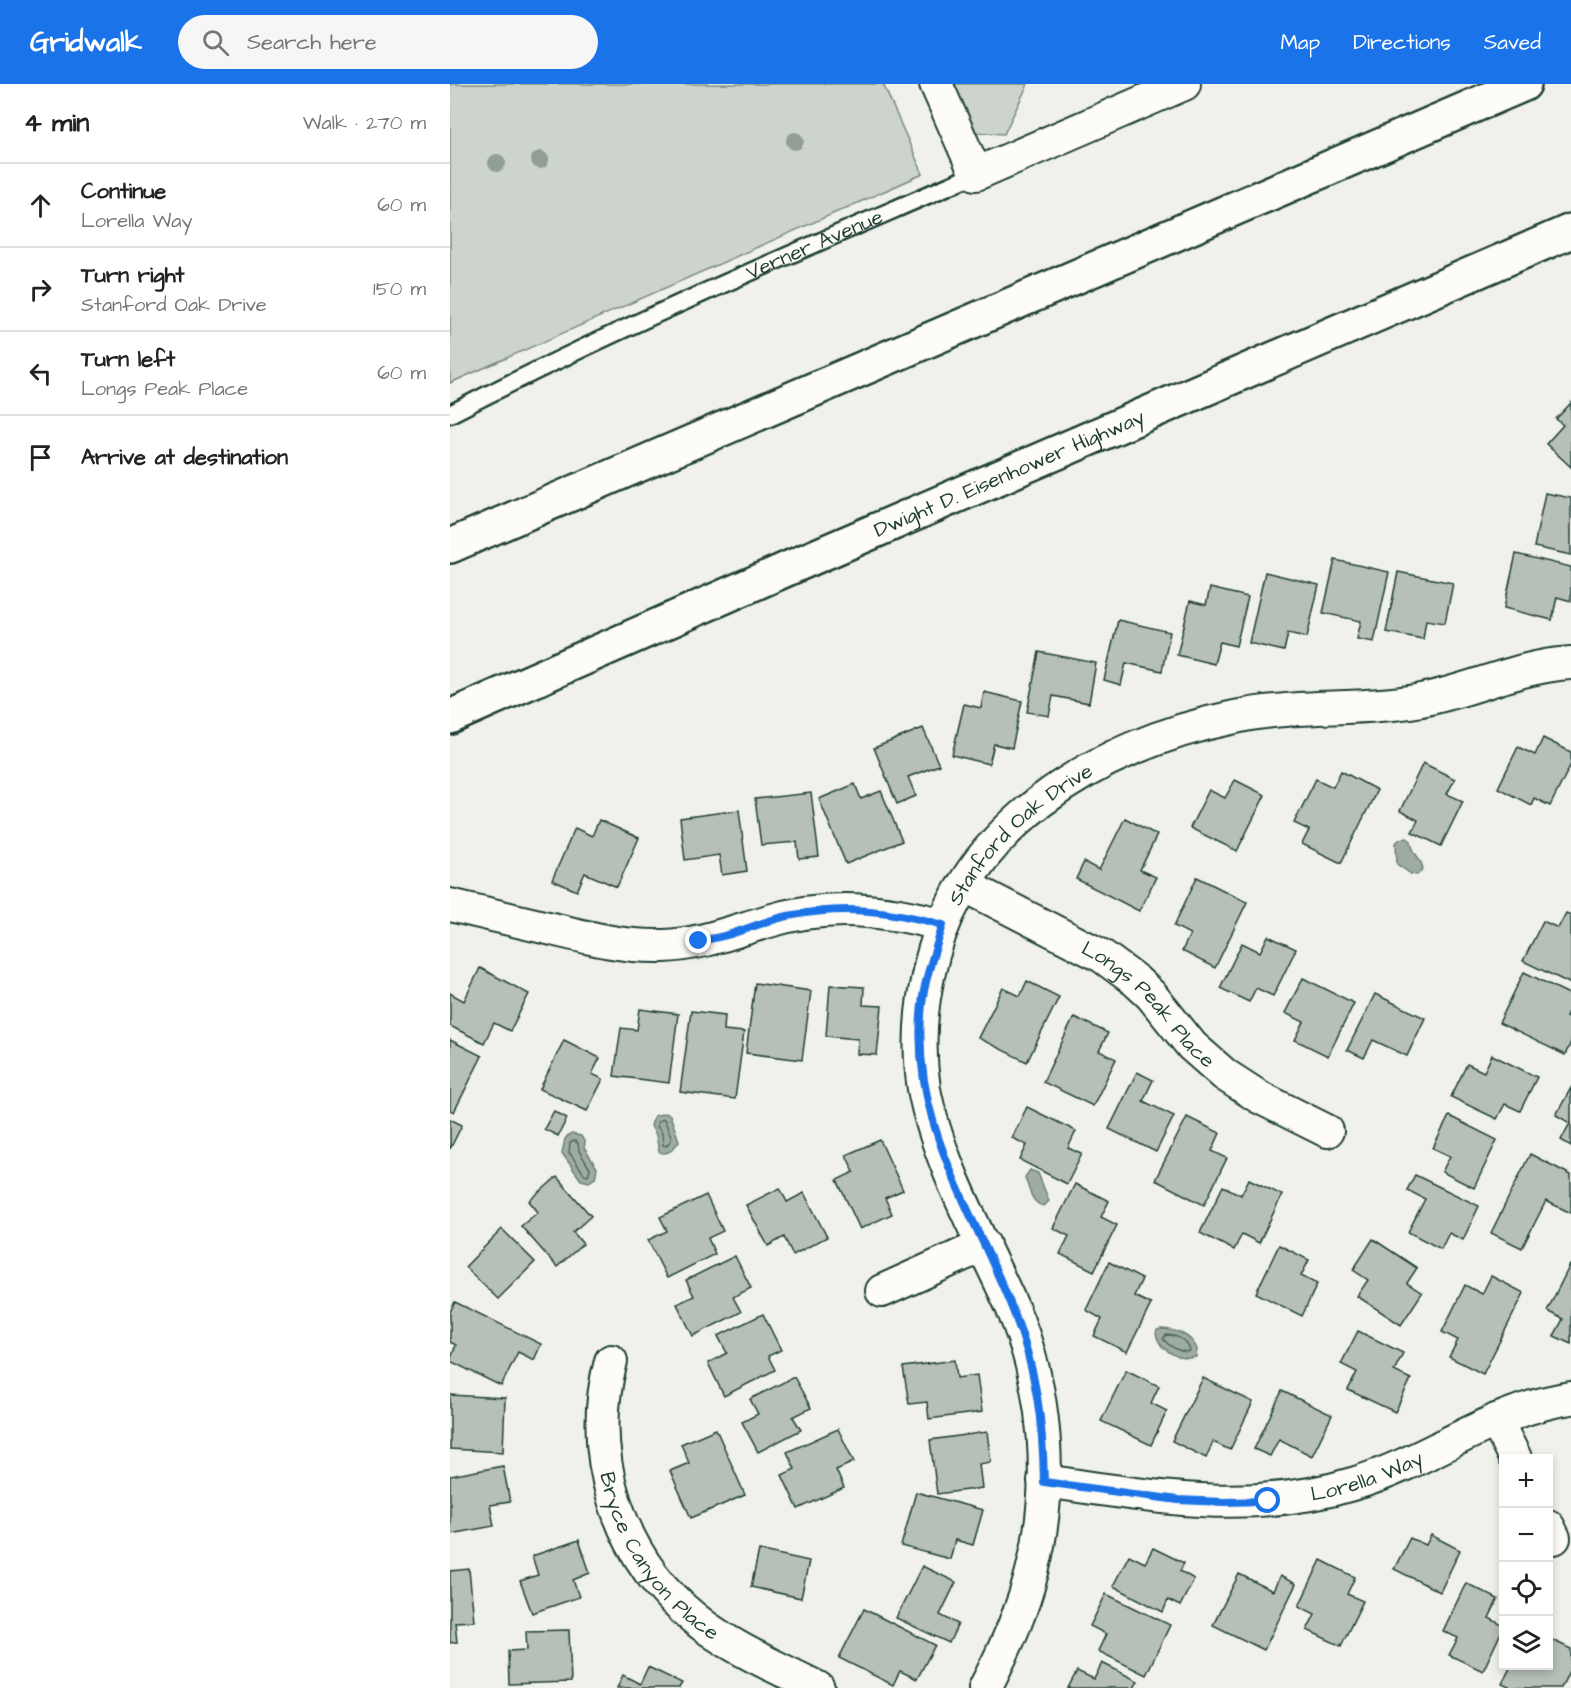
<!DOCTYPE html>
<meta charset="utf-8">
<style>
:root{--surface:#fff;--page:#f6f6f6;--text:#222;--muted:#767676;--line:#e0e0e0;--accent:#1a73e8}
body{margin:0;font-family:"Architects Daughter",sans-serif;background:var(--page);color:var(--text)}
.controls{position:absolute;right:18px;bottom:18px;display:grid;overflow:hidden;border-radius:0px;box-shadow:0 3px 9px #0003}
.controls button{width:54px;height:54px;display:grid;place-items:center;padding:0;border:0;border-bottom:2px solid var(--line);background:var(--surface);color:var(--text);font:30px sans-serif}
.stop{position:absolute;width:18px;height:18px;margin:-14px;border:4px solid #1a73e8;border-radius:50%;background:#fff}
.stop.end{background:#1a73e8;border-color:#fff;box-shadow:0 2px 6px #0008}
.list{margin:0;padding:0;list-style:none}
h2{display:flex;justify-content:space-between;align-items:center;height:78px;margin:0;padding:0 24px;font-size:26px}
h2 small{font-size:20px;font-weight:400;color:var(--muted)}
.list li{display:grid;grid-template-columns:39px 1fr auto;gap:18px;align-items:center;box-sizing:border-box;height:84px;padding:0 24px;border-top:2px solid var(--line)}
.list b{display:block;font-size:22px;white-space:nowrap}
.list p{margin:0;font-size:20px;white-space:nowrap;color:var(--muted)}
.list em{font-size:20px;font-style:normal;color:var(--muted)}
.icon{flex:none;width:33px;height:33px;fill:none;stroke:currentColor;stroke-width:2;stroke-linecap:round;stroke-linejoin:round}
.map{position:relative;flex:none;width:1121px;height:1604px;overflow:hidden}
header{display:flex;align-items:center;gap:36px;box-sizing:border-box;height:84px;padding:0 30px;background:var(--accent);color:#fff}
header strong{font-size:28px}
nav{display:flex;gap:33px;margin-inline-start:auto;font-size:21px}
.search{width:420px;height:54px;background:var(--page);display:flex;align-items:center;gap:15px;box-sizing:border-box;padding:0 21px;border-radius:33px;color:var(--muted);font-size:22px}
main{display:flex}
aside{flex:1;background:var(--surface)}
.map>svg:first-child{display:block}
</style>
<header>
<strong>Gridwalk</strong>
<div class="search"><svg class="icon" aria-label="search" viewBox="0 0 24 24"><circle cx="10" cy="10" r="6"/><path d="M15 15l6 6"/></svg>Search here</div>
<nav><a>Map</a><a>Directions</a><a>Saved</a></nav>
</header>
<main>
<aside>
<h2>4 min<small>Walk · 270 m</small></h2>
<ul class="list">
<li><svg class="icon" aria-label="ahead" viewBox="0 0 24 24"><path d="M12 20V5M6 11l6-6 6 6"/></svg><div><b>Continue</b><p>Lorella Way</p></div><em>60 m</em></li>
<li><svg class="icon" aria-label="right" viewBox="0 0 24 24"><path d="M7 20v-9h11M14 6l5 5-5 5"/></svg><div><b>Turn right</b><p>Stanford Oak Drive</p></div><em>150 m</em></li>
<li><svg class="icon" aria-label="left" viewBox="0 0 24 24"><path d="M17 20v-9H6M10 6l-5 5 5 5"/></svg><div><b>Turn left</b><p>Longs Peak Place</p></div><em>60 m</em></li>
<li><svg class="icon" aria-label="arrive" viewBox="0 0 24 24"><path d="M6 21V4h12l-3 4 3 4H6"/></svg><div><b>Arrive at destination</b></div></li>
</ul>
</aside>
<div class="map">
<svg width="1121" height="1604" viewBox="0 0 1121 1604">
<rect width="100%" height="100%" fill="#f0f1eb"/>
<filter id="ink" filterUnits="userSpaceOnUse"><feTurbulence type="fractalNoise" baseFrequency=".0167" numOctaves="2"/><feDisplacementMap in="SourceGraphic" scale="12" xChannelSelector="R" yChannelSelector="G"/><feConvolveMatrix kernelMatrix="1 2 1 2 8 2 1 2 1" color-interpolation-filters="sRGB"/></filter>
<g filter="url(#ink)">
<g fill="#cdd3cd" stroke="#768880" stroke-width="1.5">
<path d="M 0,0 L 433,0 L 473,90 L 0,299 Z"/>
<path d="M 487,0 L 578,0 L 554,50 L 507,47 Z"/>
</g>
<g fill="#9faca4" stroke="#6c8077" stroke-width="1.5">
<path d="M 957,754 L 961,757 C 962,771 971,772 973,785 L 967,791 L 961,790 L 947,780 L 946,759 L 950,755 Z"/>
<path d="M 215,1029 L 220,1031 L 229,1057 C 224,1064 219,1072 209,1068 L 206,1051 L 201,1042 L 204,1032 Z"/>
<path d="M 121,1050 L 131,1052 L 135,1059 L 134,1064 L 147,1084 L 145,1094 L 139,1098 L 131,1096 L 112,1069 L 115,1055 Z"/>
<path d="M 580,1086 L 588,1089 L 599,1117 L 594,1122 C 581,1120 579,1104 575,1093 Z"/>
<path d="M 711,1245 C 727,1246 740,1250 747,1265 L 746,1273 C 729,1277 710,1267 706,1250 L 707,1246 Z"/>
</g>
<g fill="none" stroke-linecap="round" stroke-linejoin="round">
<g stroke="#526961" stroke-width="1.5">
<path d="M 214,1035 L 222,1055 L 216,1062 L 213,1061 L 212,1049 L 207,1042 L 208,1037 Z"/>
<path d="M 124,1057 L 128,1059 L 129,1067 L 140,1085 L 138,1091 L 134,1090 L 119,1068 L 120,1059 Z"/>
<path d="M 716,1251 C 726,1251 738,1256 740,1267 C 731,1270 719,1262 713,1255 Z"/>
</g>
</g>
<g fill="#b6bfb8" stroke="#1f3d34" stroke-width="1.5">
<path d="M 1121,319 L 1121,383 L 1096,360 L 1113,341 L 1106,335 Z"/>
<path d="M 1095,409 L 1121,414 L 1121,471 L 1084,463 Z"/>
<path d="M 1066,470 L 1121,483 L 1121,517 L 1107,513 L 1102,536 L 1054,524 Z"/>
<path d="M 885,476 L 939,488 L 924,558 L 907,555 L 911,537 L 873,529 Z"/>
<path d="M 815,488 L 869,501 L 857,553 L 838,549 L 834,567 L 799,559 Z"/>
<path d="M 948,488 L 1003,499 L 995,539 L 976,536 L 973,555 L 936,548 Z"/>
<path d="M 760,504 L 798,513 L 786,562 L 770,558 L 764,580 L 727,571 L 740,517 L 756,521 Z"/>
<path d="M 668,536 L 720,548 L 712,587 L 676,579 L 671,601 L 654,596 Z"/>
<path d="M 589,568 L 646,579 L 639,619 L 603,612 L 599,632 L 577,628 Z"/>
<path d="M 534,608 L 572,617 L 562,664 L 544,660 L 539,680 L 502,671 L 514,620 L 531,624 Z"/>
<path d="M 473,644 L 489,681 L 458,693 L 466,712 L 447,720 L 424,664 Z"/>
<path d="M 1093,654 L 1121,668 L 1121,680 L 1100,722 L 1084,714 L 1081,721 L 1048,704 L 1068,663 L 1085,671 Z"/>
<path d="M 973,679 L 1005,695 L 997,710 L 1013,717 L 991,762 L 962,748 L 968,736 L 950,727 Z"/>
<path d="M 891,687 L 927,706 L 891,779 L 852,760 L 859,746 L 844,739 L 866,695 L 883,703 Z"/>
<path d="M 785,696 L 815,711 L 787,767 L 740,744 L 759,706 L 775,714 Z"/>
<path d="M 405,700 L 411,715 L 431,707 L 452,757 L 396,780 L 369,715 Z"/>
<path d="M 361,709 L 369,773 L 349,775 L 347,758 L 311,761 L 305,715 Z"/>
<path d="M 289,726 L 297,787 L 272,791 L 269,771 L 235,776 L 230,734 Z"/>
<path d="M 675,734 L 707,751 L 690,786 L 706,793 L 689,827 L 626,795 L 634,778 L 649,786 Z"/>
<path d="M 149,736 L 189,754 L 167,803 L 135,789 L 127,807 L 102,796 L 125,744 L 142,752 Z"/>
<path d="M 747,793 L 797,818 L 765,884 L 732,867 L 740,850 L 724,842 Z"/>
<path d="M 1116,829 L 1121,831 L 1121,900 L 1073,877 L 1093,837 L 1108,844 Z"/>
<path d="M 818,852 L 846,865 L 823,912 L 806,904 L 799,918 L 770,904 L 792,859 L 810,868 Z"/>
<path d="M 30,884 L 79,910 L 60,947 L 44,939 L 34,959 L 0,942 L 0,909 L 14,917 Z"/>
<path d="M 1074,888 L 1121,911 L 1121,922 L 1116,932 L 1121,934 L 1121,958 L 1115,971 L 1049,939 Z"/>
<path d="M 853,894 L 904,919 L 878,972 L 845,956 L 854,938 L 835,929 Z"/>
<path d="M 577,897 L 609,913 L 577,978 L 528,954 L 553,904 L 570,912 Z"/>
<path d="M 305,899 L 361,907 L 352,976 L 296,969 Z"/>
<path d="M 380,901 L 414,903 L 413,921 L 432,922 L 427,971 L 407,970 L 408,955 L 376,952 Z"/>
<path d="M 925,910 L 975,934 L 957,972 L 923,956 L 914,974 L 897,966 Z"/>
<path d="M 190,925 L 228,930 L 219,999 L 164,992 L 171,944 L 187,946 Z"/>
<path d="M 241,927 L 275,931 L 274,946 L 294,948 L 285,1015 L 230,1008 Z"/>
<path d="M 624,933 L 658,949 L 649,967 L 666,975 L 643,1022 L 593,998 Z"/>
<path d="M 0,956 L 32,972 L 4,1028 L 0,1026 Z"/>
<path d="M 114,956 L 150,974 L 142,990 L 153,995 L 137,1027 L 90,1005 Z"/>
<path d="M 1042,971 L 1087,993 L 1070,1027 L 1055,1020 L 1047,1035 L 1001,1013 L 1017,980 L 1034,988 Z"/>
<path d="M 687,988 L 703,996 L 693,1017 L 724,1032 L 706,1068 L 659,1045 Z"/>
<path d="M 1121,1004 L 1121,1062 L 1111,1056 L 1120,1039 L 1106,1031 Z"/>
<path d="M 577,1023 L 626,1047 L 618,1064 L 632,1070 L 617,1100 L 570,1076 L 577,1061 L 562,1054 Z"/>
<path d="M 104,1027 L 117,1034 L 108,1052 L 94,1045 Z"/>
<path d="M 999,1032 L 1047,1056 L 1024,1104 L 992,1088 L 1000,1072 L 983,1064 Z"/>
<path d="M 737,1033 L 770,1049 L 762,1067 L 777,1074 L 754,1121 L 705,1096 Z"/>
<path d="M 0,1035 L 12,1041 L 0,1065 Z"/>
<path d="M 430,1056 L 453,1106 L 435,1114 L 442,1130 L 410,1145 L 387,1096 L 404,1088 L 396,1071 Z"/>
<path d="M 1080,1070 L 1121,1091 L 1121,1129 L 1096,1117 L 1072,1164 L 1041,1149 Z"/>
<path d="M 965,1091 L 1029,1122 L 1013,1156 L 999,1149 L 991,1165 L 958,1148 L 975,1115 L 957,1106 Z"/>
<path d="M 107,1093 L 141,1132 L 123,1148 L 133,1160 L 107,1183 L 71,1142 L 88,1128 L 79,1117 Z"/>
<path d="M 799,1095 L 832,1111 L 809,1159 L 792,1150 L 784,1166 L 750,1149 L 773,1102 L 791,1111 Z"/>
<path d="M 625,1100 L 659,1117 L 651,1133 L 667,1141 L 644,1187 L 610,1170 L 619,1152 L 603,1144 Z"/>
<path d="M 330,1104 L 337,1118 L 354,1109 L 377,1153 L 343,1171 L 334,1153 L 318,1162 L 296,1121 Z"/>
<path d="M 256,1111 L 273,1147 L 258,1154 L 265,1170 L 217,1194 L 198,1156 L 217,1147 L 210,1133 Z"/>
<path d="M 52,1145 L 85,1178 L 48,1215 L 15,1183 Z"/>
<path d="M 923,1155 L 967,1184 L 957,1199 L 972,1209 L 951,1241 L 907,1212 L 918,1196 L 903,1186 Z"/>
<path d="M 829,1161 L 859,1176 L 851,1192 L 867,1200 L 852,1232 L 806,1209 Z"/>
<path d="M 285,1172 L 301,1204 L 283,1213 L 291,1228 L 243,1252 L 227,1220 L 244,1212 L 236,1196 Z"/>
<path d="M 659,1178 L 692,1195 L 684,1212 L 701,1220 L 677,1268 L 644,1252 L 652,1235 L 636,1226 Z"/>
<path d="M 1120,1181 L 1121,1181 L 1121,1260 L 1104,1252 L 1113,1235 L 1097,1227 Z"/>
<path d="M 1041,1192 L 1074,1209 L 1033,1290 L 999,1273 L 1008,1256 L 992,1248 L 1015,1201 L 1032,1210 Z"/>
<path d="M 5,1218 L 91,1260 L 84,1276 L 68,1268 L 51,1302 L 0,1277 L 6,1261 L 0,1258 L 0,1228 Z"/>
<path d="M 313,1230 L 331,1266 L 318,1272 L 325,1286 L 274,1312 L 258,1279 L 277,1269 L 268,1252 Z"/>
<path d="M 908,1247 L 953,1269 L 944,1287 L 961,1295 L 945,1328 L 898,1306 L 907,1288 L 891,1280 Z"/>
<path d="M 505,1276 L 507,1294 L 527,1291 L 532,1328 L 479,1335 L 477,1318 L 459,1320 L 453,1283 Z"/>
<path d="M 676,1286 L 709,1302 L 701,1319 L 717,1327 L 701,1361 L 651,1337 Z"/>
<path d="M 344,1293 L 361,1324 L 343,1333 L 351,1346 L 308,1368 L 292,1338 L 308,1330 L 300,1315 Z"/>
<path d="M 753,1294 L 803,1318 L 780,1366 L 763,1358 L 756,1374 L 722,1357 Z"/>
<path d="M 832,1307 L 882,1331 L 862,1372 L 829,1355 L 820,1372 L 804,1365 Z"/>
<path d="M 0,1311 L 55,1314 L 53,1368 L 0,1365 Z"/>
<path d="M 266,1345 L 295,1411 L 241,1434 L 220,1387 L 239,1379 L 231,1360 Z"/>
<path d="M 388,1345 L 404,1378 L 386,1386 L 394,1404 L 348,1425 L 332,1391 L 345,1385 L 337,1368 Z"/>
<path d="M 537,1348 L 541,1378 L 529,1380 L 532,1404 L 487,1410 L 480,1356 Z"/>
<path d="M 53,1382 L 60,1418 L 40,1421 L 44,1442 L 0,1450 L 0,1392 Z"/>
<path d="M 466,1408 L 533,1426 L 523,1461 L 505,1456 L 500,1475 L 451,1462 Z"/>
<path d="M 981,1451 L 1010,1466 L 990,1508 L 944,1485 L 960,1454 L 976,1461 Z"/>
<path d="M 129,1456 L 140,1489 L 123,1496 L 129,1513 L 82,1529 L 70,1497 L 88,1491 L 82,1472 Z"/>
<path d="M 703,1464 L 734,1479 L 730,1487 L 744,1495 L 730,1522 L 718,1516 L 713,1528 L 663,1502 L 679,1471 L 695,1479 Z"/>
<path d="M 309,1466 L 359,1477 L 351,1514 L 301,1503 Z"/>
<path d="M 871,1476 L 905,1493 L 897,1510 L 913,1517 L 891,1562 L 857,1546 L 865,1530 L 849,1522 Z"/>
<path d="M 472,1482 L 506,1498 L 490,1531 L 508,1540 L 499,1559 L 446,1534 Z"/>
<path d="M 19,1485 L 24,1537 L 5,1538 L 7,1558 L 0,1559 L 0,1487 Z"/>
<path d="M 789,1490 L 823,1507 L 830,1492 L 846,1500 L 814,1566 L 763,1541 Z"/>
<path d="M 1016,1499 L 1048,1515 L 1039,1534 L 1054,1542 L 1033,1587 L 999,1571 L 1008,1554 L 993,1547 Z"/>
<path d="M 656,1510 L 720,1541 L 696,1591 L 648,1567 L 656,1550 L 640,1542 Z"/>
<path d="M 414,1525 L 485,1561 L 467,1595 L 450,1587 L 443,1601 L 389,1574 Z"/>
<path d="M 119,1546 L 121,1598 L 59,1600 L 58,1567 L 77,1566 L 76,1547 Z"/>
<path d="M 1098,1554 L 1121,1565 L 1121,1583 L 1111,1604 L 1061,1604 L 1052,1600 L 1061,1582 L 1098,1582 Z"/>
<path d="M 652,1579 L 688,1597 L 684,1604 L 618,1604 L 627,1587 L 644,1595 Z"/>
<path d="M 198,1583 L 232,1599 L 229,1604 L 167,1604 L 173,1591 L 190,1600 Z"/>
</g>
<g fill="none" stroke-linecap="round" stroke-linejoin="round">
<g stroke="#1f3d34" stroke-width="21">
<g id="lane">
<path id="s1" d="M 0,330 C 171,241 349,167 526,90"/>
</g>
</g>
<g stroke="#1f3d34" stroke-width="36">
<g id="street">
<path d="M 486,0 L 526,90 L 734,0"/>
<path id="s2" d="M 514,801 L 652,872 L 686,897 L 701,911 L 742,962 L 775,991 L 809,1013 L 877,1047"/>
<path d="M 0,821 C 34,829 68,837 102,845 C 139,854 175,863 213,862 C 250,861 284,847 319,837 C 378,819 435,825 493,841"/>
<path d="M 432,1207 L 534,1161"/>
<path id="s3" d="M 161,1277 C 136,1371 168,1473 245,1535 C 281,1564 327,1583 368,1604"/>
<path d="M 1046,1336 L 1065,1374"/>
<path id="s4" d="M 594,1397 C 701,1412 799,1432 906,1399 C 980,1377 1043,1325 1121,1314"/>
<path d="M 1098,1442 L 1104,1454"/>
<path id="s5" d="M 535,1604 C 555,1565 573,1526 583,1484 C 604,1400 597,1303 562,1223 C 531,1154 488,1079 474,1005 C 468,967 470,929 478,892 C 508,743 646,661 785,633 C 845,620 906,627 966,617 C 1019,608 1067,582 1121,579"/>
</g>
</g>
<g stroke="#1f3d34" stroke-width="38">
<g id="highway">
<path d="M 0,462 L 1074,0"/>
<path id="s6" d="M 0,633 L 348,480 L 1121,147"/>
</g>
</g>
<use href="#lane" stroke="#fdfcf7" stroke-width="16"/>
<use href="#street" stroke="#fdfcf7" stroke-width="32"/>
<use href="#highway" stroke="#fdfcf7" stroke-width="33"/>
</g>
<g fill="#909e97">
<circle cx="345" cy="57" r="9"/>
<circle cx="90" cy="76" r="9"/>
<circle cx="47" cy="79" r="9"/>
</g>
</g>
<g fill="none" stroke-linecap="round" stroke-linejoin="round" filter="url(#ink)">
<path stroke="#1a73e8" stroke-width="8" d="M 249,857 C 260,855 271,853 281,850 C 300,844 318,836 338,832 C 394,821 440,826 493,841 C 485,867 475,893 472,920 C 459,1039 523,1124 564,1229 C 586,1283 593,1339 594,1398 L 728,1416 L 774,1418 L 818,1417"/>
</g>
<g text-anchor="middle" dominant-baseline="central" stroke-width="4.5" stroke-linejoin="round" paint-order="stroke">
<g font-size="21" fill="#1f3d34" stroke="#fdfcf7">
<text stroke="none"><textPath href="#s1" startOffset="402">Verner Avenue</textPath></text>
<text stroke="none"><textPath href="#s6" startOffset="610">Dwight D. Eisenhower Highway</textPath></text>
<text stroke="none"><textPath href="#s5" startOffset="920">Stanford Oak Drive</textPath></text>
<text stroke="none"><textPath href="#s2" startOffset="222">Longs Peak Place</textPath></text>
<text stroke="none"><textPath href="#s4" startOffset="327">Lorella Way</textPath></text>
<text stroke="none"><textPath href="#s3" startOffset="213">Bryce Canyon Place</textPath></text>
</g>
</g>
</svg>
<div class="controls">
<button>+</button>
<button>−</button>
<button><svg class="icon" aria-label="locate" viewBox="0 0 24 24"><circle cx="12" cy="12" r="6"/><path d="M12 2v4M12 18v4M2 12h4M18 12h4"/></svg></button>
<button><svg class="icon" aria-label="layers" viewBox="0 0 24 24"><path d="M12 4l9 5-9 5-9-5zM3 14l9 5 9-5"/></svg></button>
</div>
<div class="stop" style="left:818px;top:1417px"></div>
<div class="stop end" style="left:249px;top:857px"></div>
</div>
</main>
